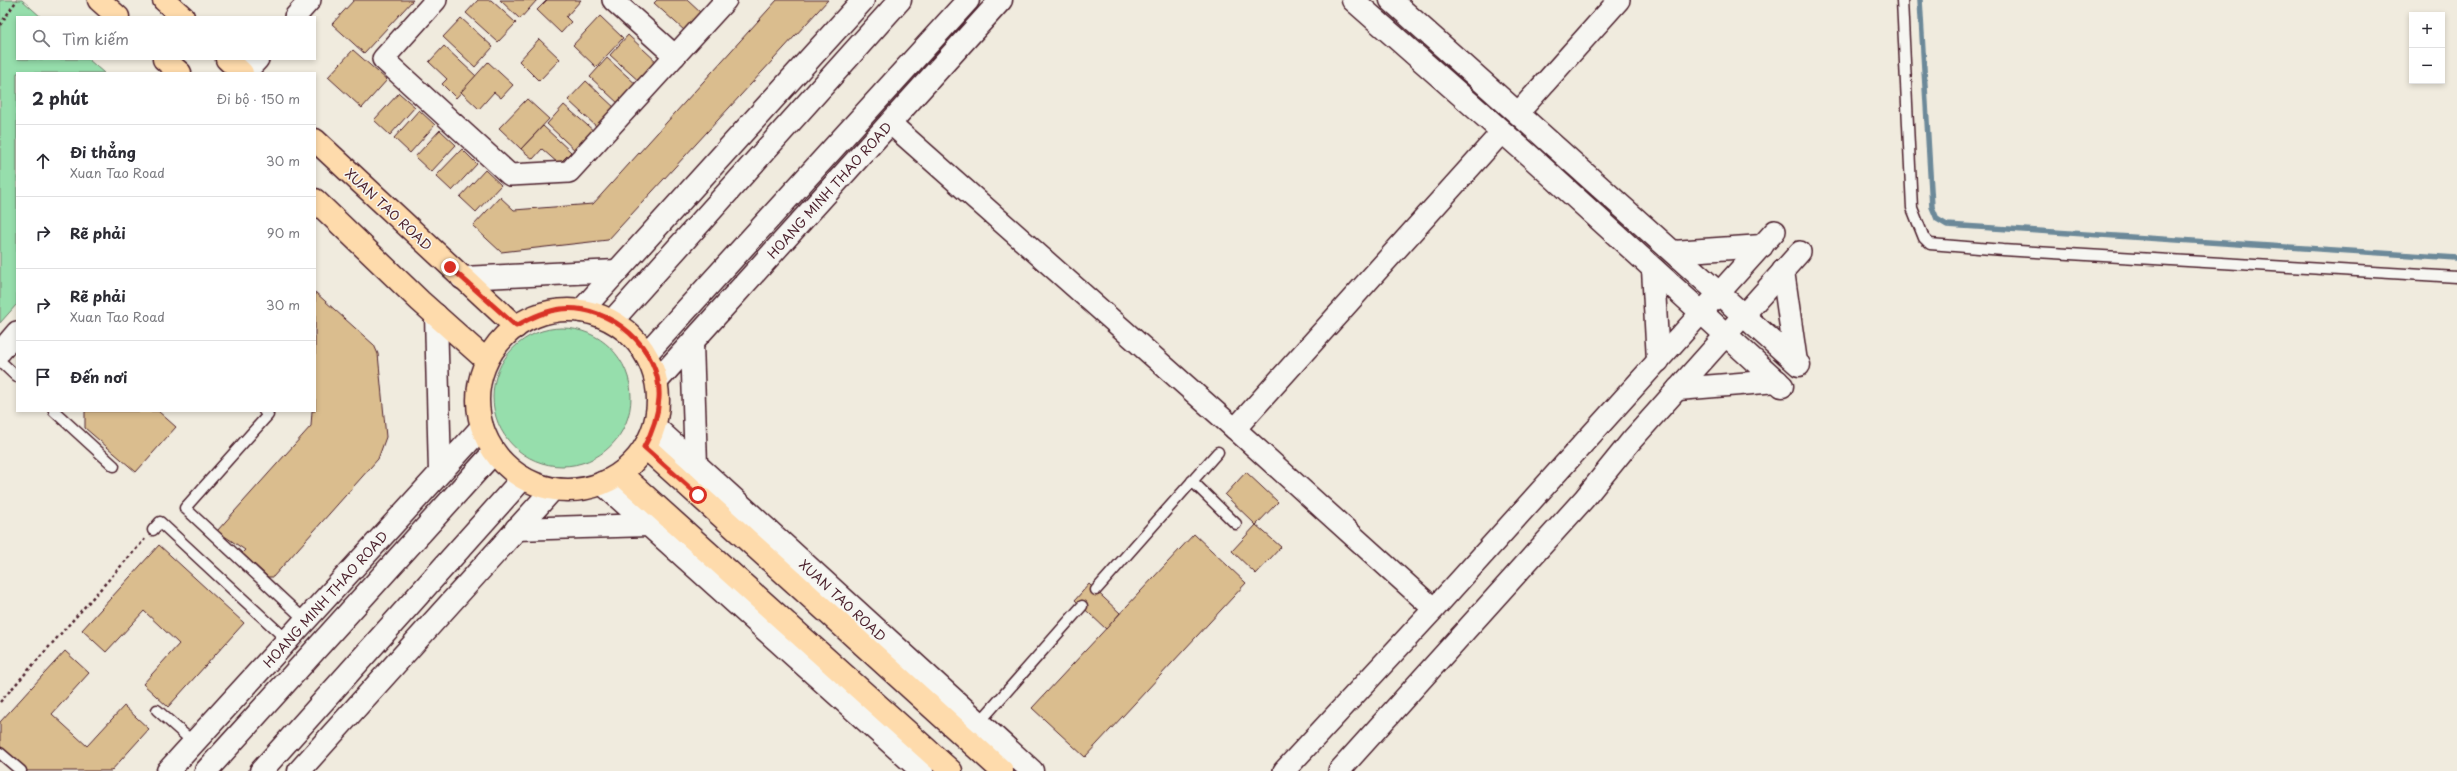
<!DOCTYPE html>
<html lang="vi">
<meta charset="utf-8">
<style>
:root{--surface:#fff;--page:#f7f7f7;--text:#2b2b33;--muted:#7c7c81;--line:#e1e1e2}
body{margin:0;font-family:"Playpen Sans",sans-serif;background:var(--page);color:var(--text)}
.controls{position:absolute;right:12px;top:12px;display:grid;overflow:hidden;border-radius:0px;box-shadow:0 2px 6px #0003}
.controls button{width:36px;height:36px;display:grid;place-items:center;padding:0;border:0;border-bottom:1px solid var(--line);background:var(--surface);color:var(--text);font:20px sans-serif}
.stop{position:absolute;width:12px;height:12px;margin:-9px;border:3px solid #d93025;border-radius:50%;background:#fff}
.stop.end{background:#d93025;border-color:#fff;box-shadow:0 1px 4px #0008}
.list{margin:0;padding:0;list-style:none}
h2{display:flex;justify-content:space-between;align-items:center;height:52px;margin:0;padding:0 16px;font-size:17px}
h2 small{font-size:13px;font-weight:400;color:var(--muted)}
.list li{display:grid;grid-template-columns:26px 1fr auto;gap:12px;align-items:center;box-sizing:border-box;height:72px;padding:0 16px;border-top:1px solid var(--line)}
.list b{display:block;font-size:15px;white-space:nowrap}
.list p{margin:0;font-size:13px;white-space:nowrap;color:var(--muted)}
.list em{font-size:13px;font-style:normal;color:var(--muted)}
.icon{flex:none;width:22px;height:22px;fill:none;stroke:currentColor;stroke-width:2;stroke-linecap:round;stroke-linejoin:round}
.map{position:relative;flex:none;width:2457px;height:771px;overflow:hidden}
.search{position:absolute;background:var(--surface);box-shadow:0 2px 6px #0003;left:16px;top:16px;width:300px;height:44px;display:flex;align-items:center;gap:10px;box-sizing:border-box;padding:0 14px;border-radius:0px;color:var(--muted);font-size:15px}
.panel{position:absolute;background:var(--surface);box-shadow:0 2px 6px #0003;left:16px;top:72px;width:300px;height:340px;border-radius:0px}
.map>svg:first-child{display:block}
</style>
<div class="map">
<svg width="2457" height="771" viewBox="0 0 2457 771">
<rect width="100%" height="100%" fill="#f0ebde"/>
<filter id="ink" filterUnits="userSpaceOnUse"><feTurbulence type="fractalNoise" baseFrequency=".025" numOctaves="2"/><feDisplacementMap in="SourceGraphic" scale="8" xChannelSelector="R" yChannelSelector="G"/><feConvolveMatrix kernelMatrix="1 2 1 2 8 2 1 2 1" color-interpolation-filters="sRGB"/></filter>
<g filter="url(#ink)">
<g fill="#96deac" stroke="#707e6c">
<path d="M 0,0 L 22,0 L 41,17 L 17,17 L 17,59 L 88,59 L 104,73 L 17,73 L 17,304 L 0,323 Z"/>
<circle cx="562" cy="397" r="69"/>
</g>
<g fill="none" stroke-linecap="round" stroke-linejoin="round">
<path stroke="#6c8999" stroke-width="5.5" d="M 1920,0 L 1932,207 L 1937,219 L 1947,225 L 2457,258"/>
</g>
<g fill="#dabd8e" stroke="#4a1f2b">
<path d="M 354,0 L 413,0 L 364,53 L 332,24 Z"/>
<path d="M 478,0 L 491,0 L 516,23 L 498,42 L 466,13 Z"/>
<path d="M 500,0 L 537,0 L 520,19 Z"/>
<path d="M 547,0 L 581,0 L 566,17 L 571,22 L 561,33 L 537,10 Z"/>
<path d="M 657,0 L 687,0 L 701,13 L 685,31 L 654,3 Z"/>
<path d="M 777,0 L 828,0 L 608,240 L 501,252 L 473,226 L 500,197 L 514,210 L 593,204 Z"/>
<path d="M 600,16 L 623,38 L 596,67 L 573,45 Z"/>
<path d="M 461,18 L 493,47 L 475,67 L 443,37 Z"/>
<path d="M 628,35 L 658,63 L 641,83 L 610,55 Z"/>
<path d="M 539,39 L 560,59 L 539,81 L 519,61 Z"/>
<path d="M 444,46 L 476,76 L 456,98 L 442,84 L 447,79 L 429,62 Z"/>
<path d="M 353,50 L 387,80 L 362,108 L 328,77 Z"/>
<path d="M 607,58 L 638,86 L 620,105 L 590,77 Z"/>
<path d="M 488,62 L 513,85 L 501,98 L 494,92 L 479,109 L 461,92 Z"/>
<path d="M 586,81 L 616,109 L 598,128 L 568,100 Z"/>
<path d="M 399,93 L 415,107 L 390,135 L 374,120 Z"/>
<path d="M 527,99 L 549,119 L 521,149 L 499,128 Z"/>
<path d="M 564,105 L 595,132 L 577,152 L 547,124 Z"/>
<path d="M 419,110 L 435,125 L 410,153 L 394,138 Z"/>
<path d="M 543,126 L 571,152 L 559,164 L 542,149 L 533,159 L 521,149 Z"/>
<path d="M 440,130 L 456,145 L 431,172 L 415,157 Z"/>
<path d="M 462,149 L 477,164 L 452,191 L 436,176 Z"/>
<path d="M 485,170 L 501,185 L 476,212 L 460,197 Z"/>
<path d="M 315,292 L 374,345 L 378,354 L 386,437 L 378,459 L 273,577 L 268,577 L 242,553 L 245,550 L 217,531 L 311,426 L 312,411 L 315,411 Z"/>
<path d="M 85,411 L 158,411 L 176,427 L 136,472 L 85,428 Z"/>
<path d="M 1246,472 L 1278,502 L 1256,525 L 1225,495 Z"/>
<path d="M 1256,525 L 1281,547 L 1256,574 L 1232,551 Z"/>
<path d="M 1194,534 L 1246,583 L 1085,757 L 1032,708 Z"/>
<path d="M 159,545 L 244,623 L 168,707 L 143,684 L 179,644 L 144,611 L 106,652 L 82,630 Z"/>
<path d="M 1089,584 L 1120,613 L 1106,629 L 1075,600 Z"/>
<path d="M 65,651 L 89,673 L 52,714 L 87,746 L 124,706 L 149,729 L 111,771 L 27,771 L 0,746 L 0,722 Z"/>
</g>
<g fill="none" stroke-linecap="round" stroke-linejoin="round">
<g stroke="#4a1f2b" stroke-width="13">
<g id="lane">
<path d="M 1902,0 L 1912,208 L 1924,238 L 1930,244 L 2003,250 L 2457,277"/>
<path d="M 0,361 L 17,377"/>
<path d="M 54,411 L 114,466"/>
<path d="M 264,411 L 268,415 L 185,508 L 305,620"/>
<path d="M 1192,481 L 1236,524"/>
<path d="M 153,530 L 160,522 L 287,640"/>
<path d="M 1096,590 L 1218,452"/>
<path d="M 157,710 L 194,743"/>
<path d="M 978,724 L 1082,606"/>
<path d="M 0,753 L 21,771"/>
</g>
</g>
<g stroke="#4a1f2b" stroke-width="24">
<g id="street">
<path d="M 436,0 L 383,59 L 510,175 L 569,172 L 726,0"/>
<path d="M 613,0 L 675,56"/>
<path d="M 295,17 L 310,0"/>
<path d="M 245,73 L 258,59"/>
<path d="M 1518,113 L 1619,0"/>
<path d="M 890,123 L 1235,429 L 1434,609"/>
<path d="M 0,352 L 17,332"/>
<path d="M 1235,429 L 1501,133"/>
<path d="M 1284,771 L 1434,609 L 1775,231"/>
<path d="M 1339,771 L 1584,499 L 1631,441 L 1800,252"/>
</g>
</g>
<g stroke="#4a1f2b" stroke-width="25">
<g id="secondary">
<path d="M 1353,0 L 1532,158 L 1782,386"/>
<path d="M 1391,0 L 1799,365"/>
<path d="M 1673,252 L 1762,246"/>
<path d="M 1653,269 L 1658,361"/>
<path d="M 1783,271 L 1796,362"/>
<path d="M 462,278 L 617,271"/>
<path d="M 581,311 L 863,0"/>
<path d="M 436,315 L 440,472"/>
<path d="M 612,321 L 900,0"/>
<path d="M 692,343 L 696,465"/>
<path d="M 647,353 L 968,0"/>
<path d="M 657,381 L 1001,0"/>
<path d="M 1678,389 L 1777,381"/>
<path d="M 655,427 L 1032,771"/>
<path d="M 602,483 L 922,771"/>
<path d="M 516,529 L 649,525"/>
<path d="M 168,771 L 482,427"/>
<path d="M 206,771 L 494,452"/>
<path d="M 261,771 L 523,478"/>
<path d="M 299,771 L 553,489"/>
</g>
</g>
<g stroke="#4a1f2b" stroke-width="25">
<g id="primary">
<path d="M 99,0 L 118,17"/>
<path d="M 164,0 L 183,17"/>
<path d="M 164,59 L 180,73"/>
<path d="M 227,59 L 242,73"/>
<path d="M 315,140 L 516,327"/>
<path d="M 315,200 L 420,301 L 486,360"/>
<circle cx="568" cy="400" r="90"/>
<path d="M 645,447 L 1002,771"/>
<path d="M 621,474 L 951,771"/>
</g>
</g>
<g stroke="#4a1f2b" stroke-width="2.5" stroke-dasharray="3 3" stroke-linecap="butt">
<path d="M 0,25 L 17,0"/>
<path d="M 0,702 L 145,539"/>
</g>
<use href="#lane" stroke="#f6f6f2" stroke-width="10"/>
<use href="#street" stroke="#f6f6f2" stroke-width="21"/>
<use href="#secondary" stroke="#f6f6f2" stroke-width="22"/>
<use href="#primary" stroke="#fedbac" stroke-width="22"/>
</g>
</g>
<g fill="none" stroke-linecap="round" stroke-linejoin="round" filter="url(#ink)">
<path stroke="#d93025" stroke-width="5" d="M 450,267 L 516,326 C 530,318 544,311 561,309 C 610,304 662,348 659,398 C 658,417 653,431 644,447 L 698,495"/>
</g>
<g text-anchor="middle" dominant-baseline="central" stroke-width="3" stroke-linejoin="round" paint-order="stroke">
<g font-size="13" fill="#4a1f2b" stroke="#f6f6f2">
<text transform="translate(829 190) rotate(-48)">HOANG MINH THAO ROAD</text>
<text transform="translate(389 209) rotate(43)">XUAN TAO ROAD</text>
<text transform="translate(325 599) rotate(-48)">HOANG MINH THAO ROAD</text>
<text transform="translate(843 600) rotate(43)">XUAN TAO ROAD</text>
</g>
</g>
</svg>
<div class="controls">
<button>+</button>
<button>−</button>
</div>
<div class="stop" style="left:698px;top:495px"></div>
<div class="stop end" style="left:450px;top:267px"></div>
<div class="search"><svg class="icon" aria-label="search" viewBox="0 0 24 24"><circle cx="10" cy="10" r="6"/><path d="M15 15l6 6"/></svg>Tìm kiếm</div>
<section class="panel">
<h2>2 phút<small>Đi bộ · 150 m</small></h2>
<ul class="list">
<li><svg class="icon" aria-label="ahead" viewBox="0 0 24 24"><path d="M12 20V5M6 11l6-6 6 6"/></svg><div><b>Đi thẳng</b><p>Xuan Tao Road</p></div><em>30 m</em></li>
<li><svg class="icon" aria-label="right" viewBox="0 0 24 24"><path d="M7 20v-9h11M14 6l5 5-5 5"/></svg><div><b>Rẽ phải</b></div><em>90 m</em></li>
<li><svg class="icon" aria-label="right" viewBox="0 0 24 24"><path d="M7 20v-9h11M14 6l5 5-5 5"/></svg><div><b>Rẽ phải</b><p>Xuan Tao Road</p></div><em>30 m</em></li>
<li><svg class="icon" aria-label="arrive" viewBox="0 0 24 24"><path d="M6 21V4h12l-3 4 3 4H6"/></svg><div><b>Đến nơi</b></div></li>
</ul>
</section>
</div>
